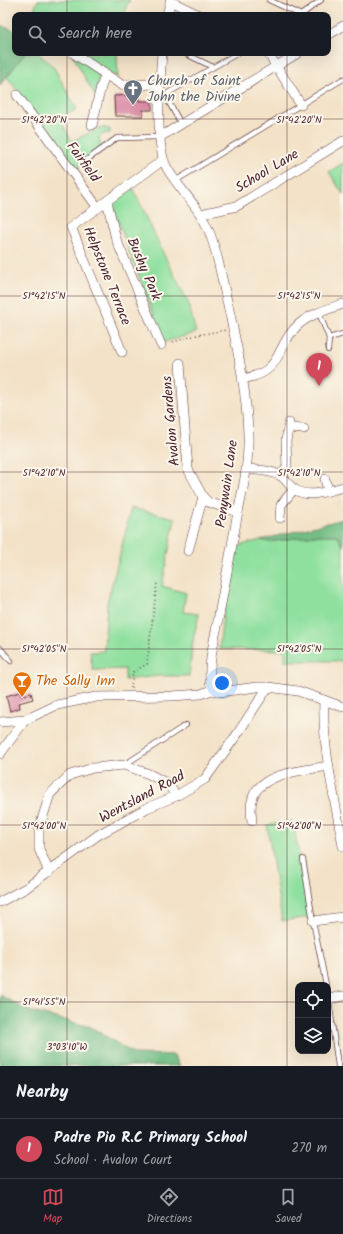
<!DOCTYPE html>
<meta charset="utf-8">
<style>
:root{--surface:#171b24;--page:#242831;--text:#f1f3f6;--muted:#9ea1a6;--line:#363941;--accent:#d1495b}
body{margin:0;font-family:Kalam,sans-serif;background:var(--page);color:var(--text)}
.controls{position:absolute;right:12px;bottom:12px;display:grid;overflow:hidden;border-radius:8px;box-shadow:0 4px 16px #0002}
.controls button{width:36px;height:36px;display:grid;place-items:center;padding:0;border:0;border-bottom:1px solid var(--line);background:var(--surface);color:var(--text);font:20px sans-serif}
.you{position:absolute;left:222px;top:683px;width:14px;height:14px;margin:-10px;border:3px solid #fff;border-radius:50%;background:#1a73e8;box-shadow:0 0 0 6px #1a73e833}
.badge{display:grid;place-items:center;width:26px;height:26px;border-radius:50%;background:var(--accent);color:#fff;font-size:13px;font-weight:700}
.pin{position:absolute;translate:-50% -33px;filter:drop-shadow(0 1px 2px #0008)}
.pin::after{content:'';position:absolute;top:21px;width:14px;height:12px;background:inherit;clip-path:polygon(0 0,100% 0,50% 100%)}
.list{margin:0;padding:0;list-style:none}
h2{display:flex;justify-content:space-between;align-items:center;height:52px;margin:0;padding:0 16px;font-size:17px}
h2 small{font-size:13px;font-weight:400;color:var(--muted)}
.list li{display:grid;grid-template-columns:26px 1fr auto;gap:12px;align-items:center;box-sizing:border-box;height:60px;padding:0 16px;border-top:1px solid var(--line)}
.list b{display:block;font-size:15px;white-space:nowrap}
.list p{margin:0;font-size:13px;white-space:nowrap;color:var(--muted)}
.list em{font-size:13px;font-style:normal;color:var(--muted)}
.icon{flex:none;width:22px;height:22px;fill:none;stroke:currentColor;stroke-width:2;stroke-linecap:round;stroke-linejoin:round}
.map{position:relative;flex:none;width:343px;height:1066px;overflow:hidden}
.search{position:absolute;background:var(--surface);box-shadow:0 4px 16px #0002;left:12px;right:12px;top:12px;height:44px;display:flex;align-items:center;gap:10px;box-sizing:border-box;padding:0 14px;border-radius:8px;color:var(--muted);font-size:15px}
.sheet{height:112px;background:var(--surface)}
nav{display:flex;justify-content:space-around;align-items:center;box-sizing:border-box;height:56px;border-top:1px solid var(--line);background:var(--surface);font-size:11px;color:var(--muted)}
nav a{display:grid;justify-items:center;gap:2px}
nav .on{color:var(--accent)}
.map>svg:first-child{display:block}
</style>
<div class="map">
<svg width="343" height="1066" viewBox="0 0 343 1066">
<rect width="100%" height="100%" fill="#fbf7ec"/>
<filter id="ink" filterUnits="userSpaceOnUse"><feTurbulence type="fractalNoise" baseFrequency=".025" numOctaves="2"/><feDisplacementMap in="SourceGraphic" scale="8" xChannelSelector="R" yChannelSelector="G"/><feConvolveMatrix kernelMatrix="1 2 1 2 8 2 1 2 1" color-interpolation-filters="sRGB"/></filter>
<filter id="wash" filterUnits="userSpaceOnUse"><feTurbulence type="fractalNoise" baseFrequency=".012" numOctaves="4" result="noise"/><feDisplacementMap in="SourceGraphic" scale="16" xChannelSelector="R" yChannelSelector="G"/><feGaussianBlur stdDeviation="0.9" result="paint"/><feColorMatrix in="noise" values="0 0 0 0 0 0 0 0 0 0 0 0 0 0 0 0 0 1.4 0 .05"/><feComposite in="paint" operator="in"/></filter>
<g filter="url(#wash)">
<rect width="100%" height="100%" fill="#f3e2c7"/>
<g fill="#8fe09f" stroke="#6c8065">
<path d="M 38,0 L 130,0 L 126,6 L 125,15 L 32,15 Z"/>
<path d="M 25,53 L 38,53 L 53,66 L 77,109 L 59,118 L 72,141 L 101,127 L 110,129 L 110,133 L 103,134 L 99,137 L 101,148 L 79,165 L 78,172 L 7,77 Z"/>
<path d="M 81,53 L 117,53 L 118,78 Z"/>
<path d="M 72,54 L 98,73 L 99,79 L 95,96 Z"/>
<path d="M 343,163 L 343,194 L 329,172 Z"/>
<path d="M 133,188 L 166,259 L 188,302 L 196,333 L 164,342 L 113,208 L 113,201 Z"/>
<path d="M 131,508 L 175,518 L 162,586 L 186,593 L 183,612 L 199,614 L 193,640 L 189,676 L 158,676 L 125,680 L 125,669 L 93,670 L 90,652 L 104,651 L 107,603 L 120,554 Z"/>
<path d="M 314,535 L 337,535 L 343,546 L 343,661 L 285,661 L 285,650 L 219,649 L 225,599 L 238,546 L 261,540 L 269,542 Z"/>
<path d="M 293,821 L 310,917 L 282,921 L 267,825 Z"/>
</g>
<g fill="#73be86" stroke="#5e6e58">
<path d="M 0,25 L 15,31 L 15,53 L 25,53 L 0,85 Z"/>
<path d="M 343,519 L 343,546 L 337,535 L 314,535 L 269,542 L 261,540 Z"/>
<path d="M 0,995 L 29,1011 L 91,1027 L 134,1054 L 174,1055 L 180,1066 L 0,1066 Z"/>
</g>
<g id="blocks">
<g fill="#da8ba6">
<path d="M 138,95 L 139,101 L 152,101 L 152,110 L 143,110 L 143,116 L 115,116 L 114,96 Z"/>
<path d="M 20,692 L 21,696 L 31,693 L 33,699 L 19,703 L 20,708 L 10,711 L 6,696 Z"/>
</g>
</g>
</g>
<g filter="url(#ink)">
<use href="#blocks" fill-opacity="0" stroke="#633c42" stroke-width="1"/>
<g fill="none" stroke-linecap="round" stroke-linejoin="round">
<g stroke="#633c42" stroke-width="6">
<g id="service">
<path d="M 269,0 L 301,15 L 321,0"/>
<path d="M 184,53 L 213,67"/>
<path d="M 181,124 L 167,99 L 168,93 L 238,53"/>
<path d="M 84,162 L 117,138 L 160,137"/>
<path d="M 175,181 L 343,79"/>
<path d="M 319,313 L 329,338 L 328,350"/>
<path d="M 329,338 L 343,334"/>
<path d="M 0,648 L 11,661"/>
<path d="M 124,765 L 186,725"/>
<path d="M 303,859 L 313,921 L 326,985"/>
<path d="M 328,994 L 338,1066"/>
</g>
</g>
<g stroke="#633c42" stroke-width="10">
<g id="minor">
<path d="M 170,1 L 199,15"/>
<path d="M 167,15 L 171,0"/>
<path d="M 328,35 L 343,26"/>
<path d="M 73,53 L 122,85 L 159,84"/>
<path d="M 162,53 C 160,80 154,145 167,168 C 180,191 201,208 210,234 C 219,257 222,281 228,305 C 237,347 247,391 248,435 C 249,463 243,490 237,517 C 231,552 224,587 218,621 C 214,641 206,671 212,690"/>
<path d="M 268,53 L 301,105"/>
<path d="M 17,95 L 98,208"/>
<path d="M 92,125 C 97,108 98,90 106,74"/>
<path d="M 160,137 L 298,53"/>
<path d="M 107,201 L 116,239 L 161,345"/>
<path d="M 201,214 L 237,206 L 343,141"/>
<path d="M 122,352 L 71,227 L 163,160"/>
<path d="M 180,363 L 188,469 L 203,497 L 208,502 L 238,512"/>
<path d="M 242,379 C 285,372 274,347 298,325 C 310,314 328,309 343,304"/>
<path d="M 288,428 L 304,429"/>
<path d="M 247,469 C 258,470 271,470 281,476 C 286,479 289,486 294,489 C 308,499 328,491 343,487"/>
<path d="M 281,476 L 287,467 L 286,441 L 289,423"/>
<path d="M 325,479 L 328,491"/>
<path d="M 280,518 L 281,505 L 294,489"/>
<path d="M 188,551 L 203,497"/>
<path d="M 324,700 C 322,749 335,798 343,846"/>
<path d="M 0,722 L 25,720 L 57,705 L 96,697 L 172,696 L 201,694 L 212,690 L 220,692 L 257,687 L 268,687 L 298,691 L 343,707"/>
<path d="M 0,754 L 25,720"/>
<path d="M 252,821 C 251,814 250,805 253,797 C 262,772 307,770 329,766"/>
<path d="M 49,872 L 39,849 L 39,829 L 50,794 L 70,775 L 93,768 L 124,765 L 149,774 L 168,784 L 176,796"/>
<path d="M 0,902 L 26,888 L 98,835 L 147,808 L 176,796 L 205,779 L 238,733 L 268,687"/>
<path d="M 313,921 L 343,917"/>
<path d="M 329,999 L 343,996"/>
</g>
</g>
<g stroke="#633c42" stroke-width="1.5" stroke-dasharray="1 3" stroke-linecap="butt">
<path d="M 169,343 L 197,335 L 226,330"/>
<path d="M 131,688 L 133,672 L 147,664 L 157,583"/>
</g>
<use href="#service" stroke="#fff" stroke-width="4.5"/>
<use href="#minor" stroke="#fff" stroke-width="9"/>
</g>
</g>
<path fill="none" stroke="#4a1f2b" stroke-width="1" stroke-opacity="0.45" d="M 67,0 L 67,15M 287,0 L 287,15M 67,53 L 67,1066M 287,53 L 287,1066M 0,119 L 343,119M 0,296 L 343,296M 0,472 L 343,472M 0,649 L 343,649M 0,825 L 343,825M 0,1002 L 298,1002M 328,1002 L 343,1002"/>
<defs>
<g id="church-pin" transform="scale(1)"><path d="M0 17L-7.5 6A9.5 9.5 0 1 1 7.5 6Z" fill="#6b7280" stroke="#fbf7ec"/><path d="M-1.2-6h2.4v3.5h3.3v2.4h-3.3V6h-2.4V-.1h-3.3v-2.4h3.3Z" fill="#fff"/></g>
<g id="bar-pin" transform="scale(1)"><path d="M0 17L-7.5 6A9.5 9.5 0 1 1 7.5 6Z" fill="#e8710a" stroke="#fbf7ec"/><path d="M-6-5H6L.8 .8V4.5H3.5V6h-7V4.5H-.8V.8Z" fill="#fff"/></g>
</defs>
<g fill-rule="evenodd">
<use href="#church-pin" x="133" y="89"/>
<use href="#bar-pin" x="22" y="681"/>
</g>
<g text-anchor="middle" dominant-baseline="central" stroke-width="4" stroke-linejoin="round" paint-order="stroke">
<g font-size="14" fill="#5b616d" stroke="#fbf7ec" text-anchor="start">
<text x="147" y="81">Church of Saint<tspan x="147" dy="16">John the Divine</tspan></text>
</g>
<g font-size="14" fill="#4a1f2b" stroke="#fbf7ec">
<text transform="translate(83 162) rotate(54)">Fairfield</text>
<text transform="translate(267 171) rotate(-31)">School Lane</text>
<text transform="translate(144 269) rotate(67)">Bushy Park</text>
<text transform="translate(107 276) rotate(68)">Helpstone Terrace</text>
<text transform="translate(171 421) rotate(-95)">Avalon Gardens</text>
<text transform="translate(227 484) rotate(-82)">Penywain Lane</text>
<text transform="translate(142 797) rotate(-28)">Wentsland Road</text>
</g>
<g font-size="14" fill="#c56008" stroke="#fbf7ec" text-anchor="start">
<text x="36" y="681">The Sally Inn</text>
</g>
</g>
<g font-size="10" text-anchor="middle" fill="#4a1f2b" stroke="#fbf7ec" stroke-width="4" stroke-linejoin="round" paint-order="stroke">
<text x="44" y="123">51°42'20"N</text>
<text x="299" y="123">51°42'20"N</text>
<text x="44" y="299">51°42'15"N</text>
<text x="299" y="299">51°42'15"N</text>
<text x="44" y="476">51°42'10"N</text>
<text x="299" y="476">51°42'10"N</text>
<text x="44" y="652">51°42'05"N</text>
<text x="299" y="652">51°42'05"N</text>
<text x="44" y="829">51°42'00"N</text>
<text x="299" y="829">51°42'00"N</text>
<text x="44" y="1005">51°41'55"N</text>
<text x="67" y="1050">3°03'10"W</text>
</g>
</svg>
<div class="controls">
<button><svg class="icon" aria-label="locate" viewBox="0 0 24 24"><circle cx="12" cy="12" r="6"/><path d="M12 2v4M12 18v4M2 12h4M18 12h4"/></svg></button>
<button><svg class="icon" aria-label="layers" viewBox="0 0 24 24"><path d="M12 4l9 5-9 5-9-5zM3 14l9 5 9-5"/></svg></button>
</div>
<div class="you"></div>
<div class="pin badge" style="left:319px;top:386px">1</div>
<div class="search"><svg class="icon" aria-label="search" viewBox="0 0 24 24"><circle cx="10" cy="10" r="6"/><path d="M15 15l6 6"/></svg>Search here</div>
</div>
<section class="sheet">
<h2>Nearby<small></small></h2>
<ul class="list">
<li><span class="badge">1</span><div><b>Padre Pio R.C Primary School</b><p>School · Avalon Court</p></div><em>270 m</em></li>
</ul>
</section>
<nav>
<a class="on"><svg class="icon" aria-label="map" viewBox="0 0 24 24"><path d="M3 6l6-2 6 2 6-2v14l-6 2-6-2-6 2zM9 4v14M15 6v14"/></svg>Map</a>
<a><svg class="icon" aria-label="directions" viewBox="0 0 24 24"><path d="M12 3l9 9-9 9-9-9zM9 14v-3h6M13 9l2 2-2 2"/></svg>Directions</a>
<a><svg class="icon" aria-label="saved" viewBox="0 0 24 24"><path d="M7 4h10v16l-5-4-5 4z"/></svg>Saved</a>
</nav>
